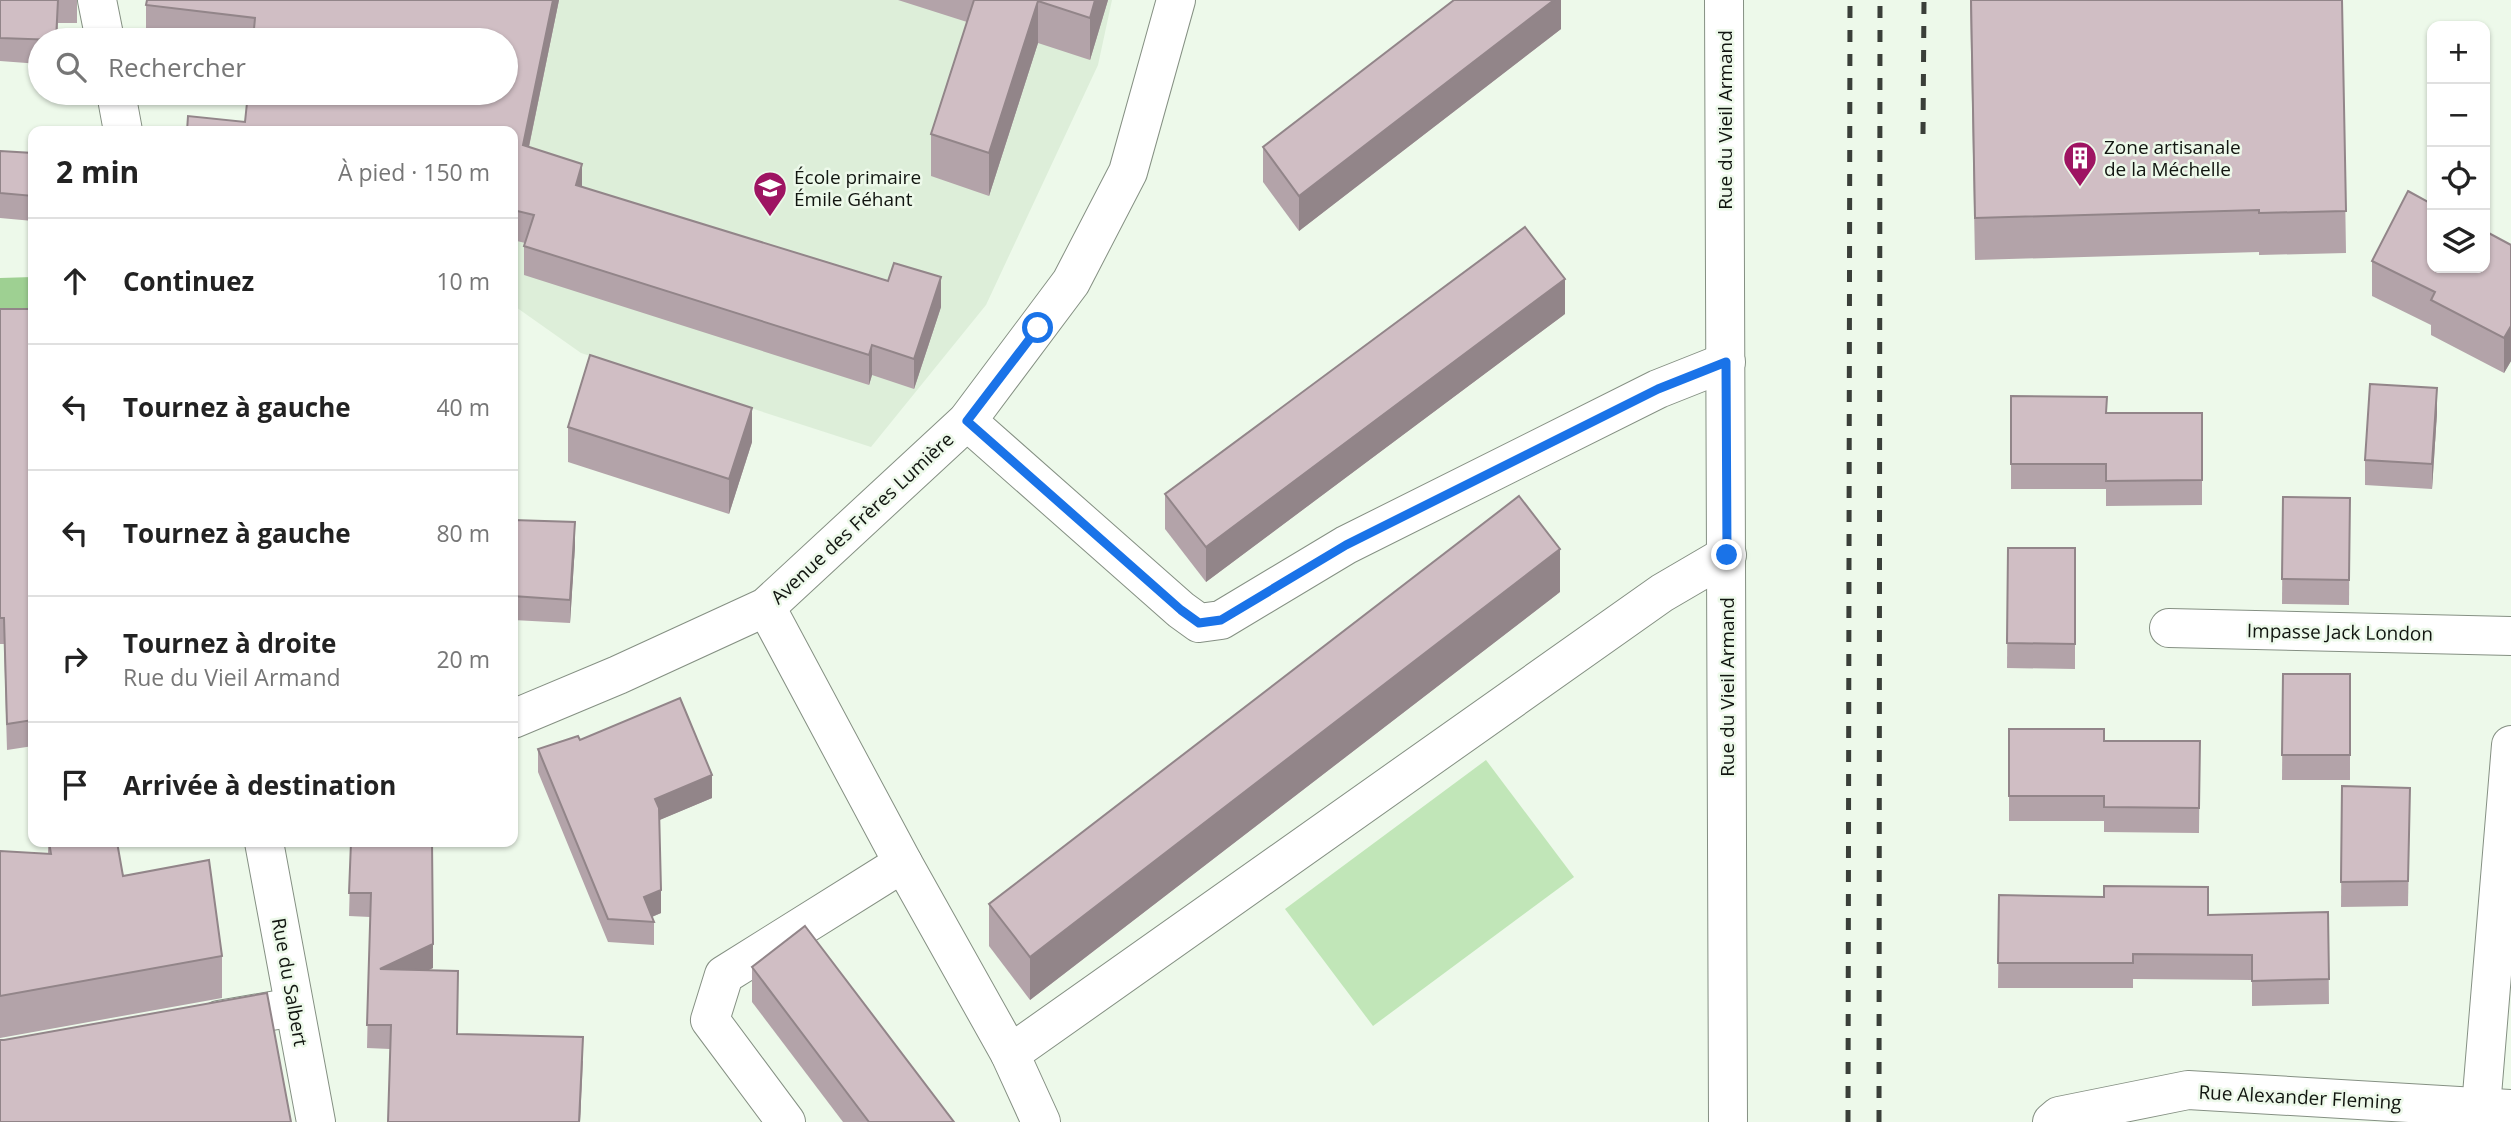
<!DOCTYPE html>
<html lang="fr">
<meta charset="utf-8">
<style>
:root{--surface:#fff;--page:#f2f2f2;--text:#222;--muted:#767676;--line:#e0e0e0}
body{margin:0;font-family:"Open Sans",sans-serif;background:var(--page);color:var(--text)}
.controls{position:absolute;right:21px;top:21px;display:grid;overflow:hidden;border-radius:14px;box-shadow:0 2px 5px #0004}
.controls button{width:63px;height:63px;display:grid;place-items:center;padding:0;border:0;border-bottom:2px solid var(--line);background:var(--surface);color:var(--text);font:35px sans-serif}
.stop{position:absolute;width:21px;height:21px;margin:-16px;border:5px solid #1a73e8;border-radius:50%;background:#fff}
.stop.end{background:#1a73e8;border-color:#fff;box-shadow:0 2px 7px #0008}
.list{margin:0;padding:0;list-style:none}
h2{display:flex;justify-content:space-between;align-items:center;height:91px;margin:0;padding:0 28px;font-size:30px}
h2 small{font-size:23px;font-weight:400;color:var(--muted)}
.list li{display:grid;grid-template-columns:46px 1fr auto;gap:21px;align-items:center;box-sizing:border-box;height:126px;padding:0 28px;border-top:2px solid var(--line)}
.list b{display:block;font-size:26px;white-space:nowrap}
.list p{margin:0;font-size:23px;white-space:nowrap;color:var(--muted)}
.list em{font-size:23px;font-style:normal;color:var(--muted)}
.icon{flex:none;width:38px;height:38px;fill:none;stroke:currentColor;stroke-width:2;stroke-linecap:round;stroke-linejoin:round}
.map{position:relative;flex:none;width:2511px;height:1122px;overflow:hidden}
.search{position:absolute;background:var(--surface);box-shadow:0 2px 5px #0004;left:28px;top:28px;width:490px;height:77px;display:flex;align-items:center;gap:18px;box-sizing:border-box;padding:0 24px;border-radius:38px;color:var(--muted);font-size:26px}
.panel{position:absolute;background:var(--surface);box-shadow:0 2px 5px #0004;left:28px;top:126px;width:490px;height:721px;border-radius:14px}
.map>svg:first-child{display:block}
</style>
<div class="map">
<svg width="2511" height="1122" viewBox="0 0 2511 1122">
<rect width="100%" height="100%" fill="#edf9ea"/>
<path fill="#ddeed9" d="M 470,0 L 1112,0 L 1098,65 L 986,305 L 871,447 L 581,353 L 513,305 L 513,131 L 435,131 L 506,93 L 506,40 Z"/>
<path fill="#c1e6b8" d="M 1486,760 L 1574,877 L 1373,1026 L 1285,909 Z"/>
<path fill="#9ed092" d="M 33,277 L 33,324 L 0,325 L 0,278 Z"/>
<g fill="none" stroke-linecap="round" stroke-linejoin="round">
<g stroke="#859083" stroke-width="40">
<g id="street">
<path d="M 97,0 L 105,40"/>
<path d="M 1724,0 L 1728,1122"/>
<path d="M 116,93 L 123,131"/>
<path d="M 967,421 L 1181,610 L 1199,623 L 1221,620 L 1346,545 L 1658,389 L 1726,362"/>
<path d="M 766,607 L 903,863 L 1010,1054 L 1041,1122"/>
<path d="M 2169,628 L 2511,636"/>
<path d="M 513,719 L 618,675 L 766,607 L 967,421 L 1071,282 L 1128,172 L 1176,0"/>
<path d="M 264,842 L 316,1122"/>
<path d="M 219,1020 L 294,1007"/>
<path d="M 1010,1054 L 1662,593 L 1727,555"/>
<path d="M 2481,1107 L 2511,745"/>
<path d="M 786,1122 L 710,1020 L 724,975 L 903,863"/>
<path d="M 2052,1122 L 2059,1116 L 2188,1090 L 2511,1109"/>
</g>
</g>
<use href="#street" stroke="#fff" stroke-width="38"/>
<g stroke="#3a3f39" stroke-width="5" stroke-dasharray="12 12" stroke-linecap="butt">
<path d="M 1923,134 L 1924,0"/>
<path d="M 1848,1122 L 1850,0"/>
<path d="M 1879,1122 L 1880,0"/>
</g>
</g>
<g fill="#b3a3a9">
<path d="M 0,0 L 77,0 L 77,23 L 58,23 L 57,40 L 40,40 L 40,64 L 0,61 Z"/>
<path d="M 559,0 L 529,147 L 582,187 L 941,307 L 914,389 L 872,375 L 869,385 L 524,275 L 524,246 L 525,243 L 513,240 L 513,131 L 245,122 L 506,40 L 192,40 L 146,35 L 146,5 Z"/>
<path d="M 898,0 L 1108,0 L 1090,60 L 1038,43 L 989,196 L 931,176 L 931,134 L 967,22 Z"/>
<path d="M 1561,0 L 1561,29 L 1299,231 L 1263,182 L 1263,147 Z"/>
<path d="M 1970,0 L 2342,0 L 2346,253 L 2259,255 L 2259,252 L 1975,260 Z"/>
<path d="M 0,151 L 33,153 L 33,221 L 0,218 Z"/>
<path d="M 2511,245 L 2511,361 L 2504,373 L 2431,335 L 2431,325 L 2372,296 L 2372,261 Z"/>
<path d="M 0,309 L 33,309 L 33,746 L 7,750 L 4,644 L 0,644 Z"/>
<path d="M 1565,314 L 1206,582 L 1165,529 L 1165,494 Z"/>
<path d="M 2011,396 L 2107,413 L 2202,413 L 2202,505 L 2106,506 L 2106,489 L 2011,489 Z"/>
<path d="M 2437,413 L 2432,489 L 2365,485 L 2365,460 Z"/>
<path d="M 568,427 L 752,442 L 729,514 L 568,462 Z"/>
<path d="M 2283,497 L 2350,498 L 2349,605 L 2282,604 Z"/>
<path d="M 513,520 L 575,546 L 570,623 L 513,620 Z"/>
<path d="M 2008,548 L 2075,548 L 2075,669 L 2007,668 Z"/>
<path d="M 1560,592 L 1030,1000 L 989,946 L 989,904 Z"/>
<path d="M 2283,674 L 2350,674 L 2350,780 L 2282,780 Z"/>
<path d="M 2009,729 L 2104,741 L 2200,741 L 2199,833 L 2104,832 L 2104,821 L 2009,821 Z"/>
<path d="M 580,740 L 712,798 L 659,820 L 661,913 L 652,917 L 654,922 L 654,945 L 608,942 L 538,772 L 538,749 Z"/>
<path d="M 2342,786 L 2410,788 L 2408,906 L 2341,907 Z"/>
<path d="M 48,842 L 123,876 L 222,956 L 222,998 L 0,1038 L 0,851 L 48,854 Z"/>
<path d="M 351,842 L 433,968 L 428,970 L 458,994 L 457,1034 L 583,1061 L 580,1122 L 388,1122 L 390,1049 L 367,1048 L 370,917 L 349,916 Z"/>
<path d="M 1999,895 L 2208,915 L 2328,912 L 2329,1004 L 2252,1006 L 2252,980 L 2133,979 L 2133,988 L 1998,988 Z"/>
<path d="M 752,967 L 954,1122 L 843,1122 L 752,1002 Z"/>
</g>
<g fill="#928589">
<path d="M 553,0 L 559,0 L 523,175 L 523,145 Z"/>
<path d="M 1095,0 L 1108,0 L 1090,60 L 1090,18 Z"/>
<path d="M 1554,0 L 1561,0 L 1561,29 L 1299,231 L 1299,196 Z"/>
<path d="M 1038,1 L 1038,43 L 989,196 L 989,153 Z"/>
<path d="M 582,164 L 582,193 L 576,185 Z"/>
<path d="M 941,277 L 941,307 L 914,389 L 914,359 Z"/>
<path d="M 1565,279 L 1565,314 L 1206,582 L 1206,547 Z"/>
<path d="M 2511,326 L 2511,361 L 2504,373 L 2504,338 Z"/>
<path d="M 872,345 L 872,375 L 869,385 L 869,355 Z"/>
<path d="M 2437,388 L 2437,413 L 2432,489 L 2432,464 Z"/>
<path d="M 752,408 L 752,442 L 729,514 L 729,479 Z"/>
<path d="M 575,522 L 575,546 L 570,623 L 570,600 Z"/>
<path d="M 1560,549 L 1560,592 L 1030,1000 L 1030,957 Z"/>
<path d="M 712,775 L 712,798 L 655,822 L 655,799 Z"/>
<path d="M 661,890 L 661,913 L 644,920 L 644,897 Z"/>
<path d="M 433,944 L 433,968 L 380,993 L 380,969 Z"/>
<path d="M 583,1037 L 580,1122 L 579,1122 Z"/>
</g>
<g fill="#d0bec4" stroke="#928589" stroke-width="2">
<path d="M 0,0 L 58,0 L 56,40 L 0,38 Z"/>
<path d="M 147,0 L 553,0 L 523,145 L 582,164 L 576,185 L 888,281 L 894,263 L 941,277 L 914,359 L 872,345 L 869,355 L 524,246 L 534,215 L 513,210 L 513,131 L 187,131 L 188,116 L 245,122 L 248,93 L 506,93 L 506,40 L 253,40 L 255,18 L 146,5 Z"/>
<path d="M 974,0 L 1095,0 L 1090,18 L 1038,1 L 989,153 L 931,134 Z"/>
<path d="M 1454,0 L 1554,0 L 1299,196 L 1263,147 Z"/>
<path d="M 1971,0 L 2342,0 L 2346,211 L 2259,213 L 2259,210 L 1975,218 Z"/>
<path d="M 0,151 L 33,153 L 33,196 L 0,193 Z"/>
<path d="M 2408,191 L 2432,204 L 2432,268 L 2485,268 L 2485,231 L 2511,245 L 2511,326 L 2504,338 L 2431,300 L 2435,292 L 2372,261 Z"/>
<path d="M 1525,227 L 1565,279 L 1206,547 L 1165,494 Z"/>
<path d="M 0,309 L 33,309 L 33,720 L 7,724 L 4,618 L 0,618 Z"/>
<path d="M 590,355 L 752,408 L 729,479 L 568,427 Z"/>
<path d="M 2370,384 L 2437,388 L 2432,464 L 2365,460 Z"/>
<path d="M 2011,396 L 2107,397 L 2106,413 L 2202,413 L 2202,480 L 2106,481 L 2106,464 L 2011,464 Z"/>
<path d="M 1519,496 L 1560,549 L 1030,957 L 989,904 Z"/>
<path d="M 2283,497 L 2350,498 L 2349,580 L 2282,579 Z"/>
<path d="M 513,520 L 575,522 L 570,600 L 513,596 Z"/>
<path d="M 2008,548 L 2075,548 L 2075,644 L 2007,643 Z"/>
<path d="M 2283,674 L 2350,674 L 2350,755 L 2282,755 Z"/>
<path d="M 680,698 L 712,775 L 655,799 L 659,808 L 661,890 L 644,897 L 654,922 L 608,919 L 538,749 L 578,736 L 580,740 Z"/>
<path d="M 2009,729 L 2104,729 L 2104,741 L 2200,741 L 2199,808 L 2104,807 L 2104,796 L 2009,796 Z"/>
<path d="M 2342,786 L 2410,788 L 2408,881 L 2341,882 Z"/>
<path d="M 49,842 L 117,842 L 123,876 L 209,860 L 222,956 L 0,996 L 0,851 L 51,854 Z"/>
<path d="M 351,842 L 432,842 L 433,944 L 380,969 L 458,971 L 457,1034 L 583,1037 L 579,1122 L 388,1122 L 391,1025 L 367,1025 L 371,893 L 349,893 Z"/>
<path d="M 2104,886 L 2208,887 L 2208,915 L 2328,912 L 2329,979 L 2252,981 L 2252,955 L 2133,954 L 2133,963 L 1998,963 L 1999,895 L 2104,897 Z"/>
<path d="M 805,926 L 954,1122 L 869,1122 L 752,967 Z"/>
<path d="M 267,993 L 291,1122 L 0,1122 L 0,1040 L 4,1040 Z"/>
</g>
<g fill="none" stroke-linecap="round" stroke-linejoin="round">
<path stroke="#1a73e8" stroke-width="9" d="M 1038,328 L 967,421 L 1181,610 L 1199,623 L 1221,620 L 1346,545 L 1658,389 L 1726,362 L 1727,555"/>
</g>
<defs>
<g id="building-pin" transform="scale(1.75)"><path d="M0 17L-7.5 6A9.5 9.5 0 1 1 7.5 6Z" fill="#9e1462" stroke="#edf9ea"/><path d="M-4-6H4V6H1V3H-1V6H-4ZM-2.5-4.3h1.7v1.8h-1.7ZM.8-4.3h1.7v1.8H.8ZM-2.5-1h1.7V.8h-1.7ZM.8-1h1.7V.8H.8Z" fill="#fff"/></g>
<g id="school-pin" transform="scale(1.75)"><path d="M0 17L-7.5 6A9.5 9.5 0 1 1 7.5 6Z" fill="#9e1462" stroke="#edf9ea"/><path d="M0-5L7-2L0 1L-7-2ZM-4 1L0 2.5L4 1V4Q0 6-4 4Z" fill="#fff"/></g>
</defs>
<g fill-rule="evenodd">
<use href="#building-pin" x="2080" y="158"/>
<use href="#school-pin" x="770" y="188"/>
</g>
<g text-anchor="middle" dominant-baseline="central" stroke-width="5" stroke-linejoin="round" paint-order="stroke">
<g font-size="19" fill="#111510" stroke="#edf9ea">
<text transform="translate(1725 120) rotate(-90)">Rue du Vieil Armand</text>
<text transform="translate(862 518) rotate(-43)">Avenue des Frères Lumière</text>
<text transform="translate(2340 632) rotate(1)">Impasse Jack London</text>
<text transform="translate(1727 687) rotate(-90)">Rue du Vieil Armand</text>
<text transform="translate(290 982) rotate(80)">Rue du Salbert</text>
<text transform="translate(2300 1097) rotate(3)">Rue Alexander Fleming</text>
</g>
<g font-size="19" fill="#111510" stroke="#edf9ea" text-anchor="start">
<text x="2104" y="147">Zone artisanale<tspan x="2104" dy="22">de la Méchelle</tspan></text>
<text x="794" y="177">École primaire<tspan x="794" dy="22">Émile Géhant</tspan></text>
</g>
</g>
</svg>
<div class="controls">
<button>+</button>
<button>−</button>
<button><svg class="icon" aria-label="locate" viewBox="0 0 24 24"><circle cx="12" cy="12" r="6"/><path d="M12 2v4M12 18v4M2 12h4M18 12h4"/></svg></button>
<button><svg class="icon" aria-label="layers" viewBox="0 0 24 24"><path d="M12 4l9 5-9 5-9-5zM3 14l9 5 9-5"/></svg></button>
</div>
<div class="stop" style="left:1038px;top:328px"></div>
<div class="stop end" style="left:1727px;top:555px"></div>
<div class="search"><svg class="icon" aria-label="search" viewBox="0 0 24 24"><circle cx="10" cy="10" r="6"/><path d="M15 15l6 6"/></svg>Rechercher</div>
<section class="panel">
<h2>2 min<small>À pied · 150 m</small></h2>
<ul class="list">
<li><svg class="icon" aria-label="ahead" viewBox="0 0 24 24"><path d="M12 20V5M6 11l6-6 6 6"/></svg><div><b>Continuez</b></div><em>10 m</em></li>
<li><svg class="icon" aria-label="left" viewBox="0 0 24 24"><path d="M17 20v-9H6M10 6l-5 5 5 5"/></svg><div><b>Tournez à gauche</b></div><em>40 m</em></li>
<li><svg class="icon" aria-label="left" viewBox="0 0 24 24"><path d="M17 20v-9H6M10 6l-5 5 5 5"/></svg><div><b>Tournez à gauche</b></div><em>80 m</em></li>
<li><svg class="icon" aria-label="right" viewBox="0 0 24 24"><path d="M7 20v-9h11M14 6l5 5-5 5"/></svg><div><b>Tournez à droite</b><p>Rue du Vieil Armand</p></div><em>20 m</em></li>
<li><svg class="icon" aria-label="arrive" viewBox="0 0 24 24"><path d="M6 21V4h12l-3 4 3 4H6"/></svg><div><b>Arrivée à destination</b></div></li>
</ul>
</section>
</div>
